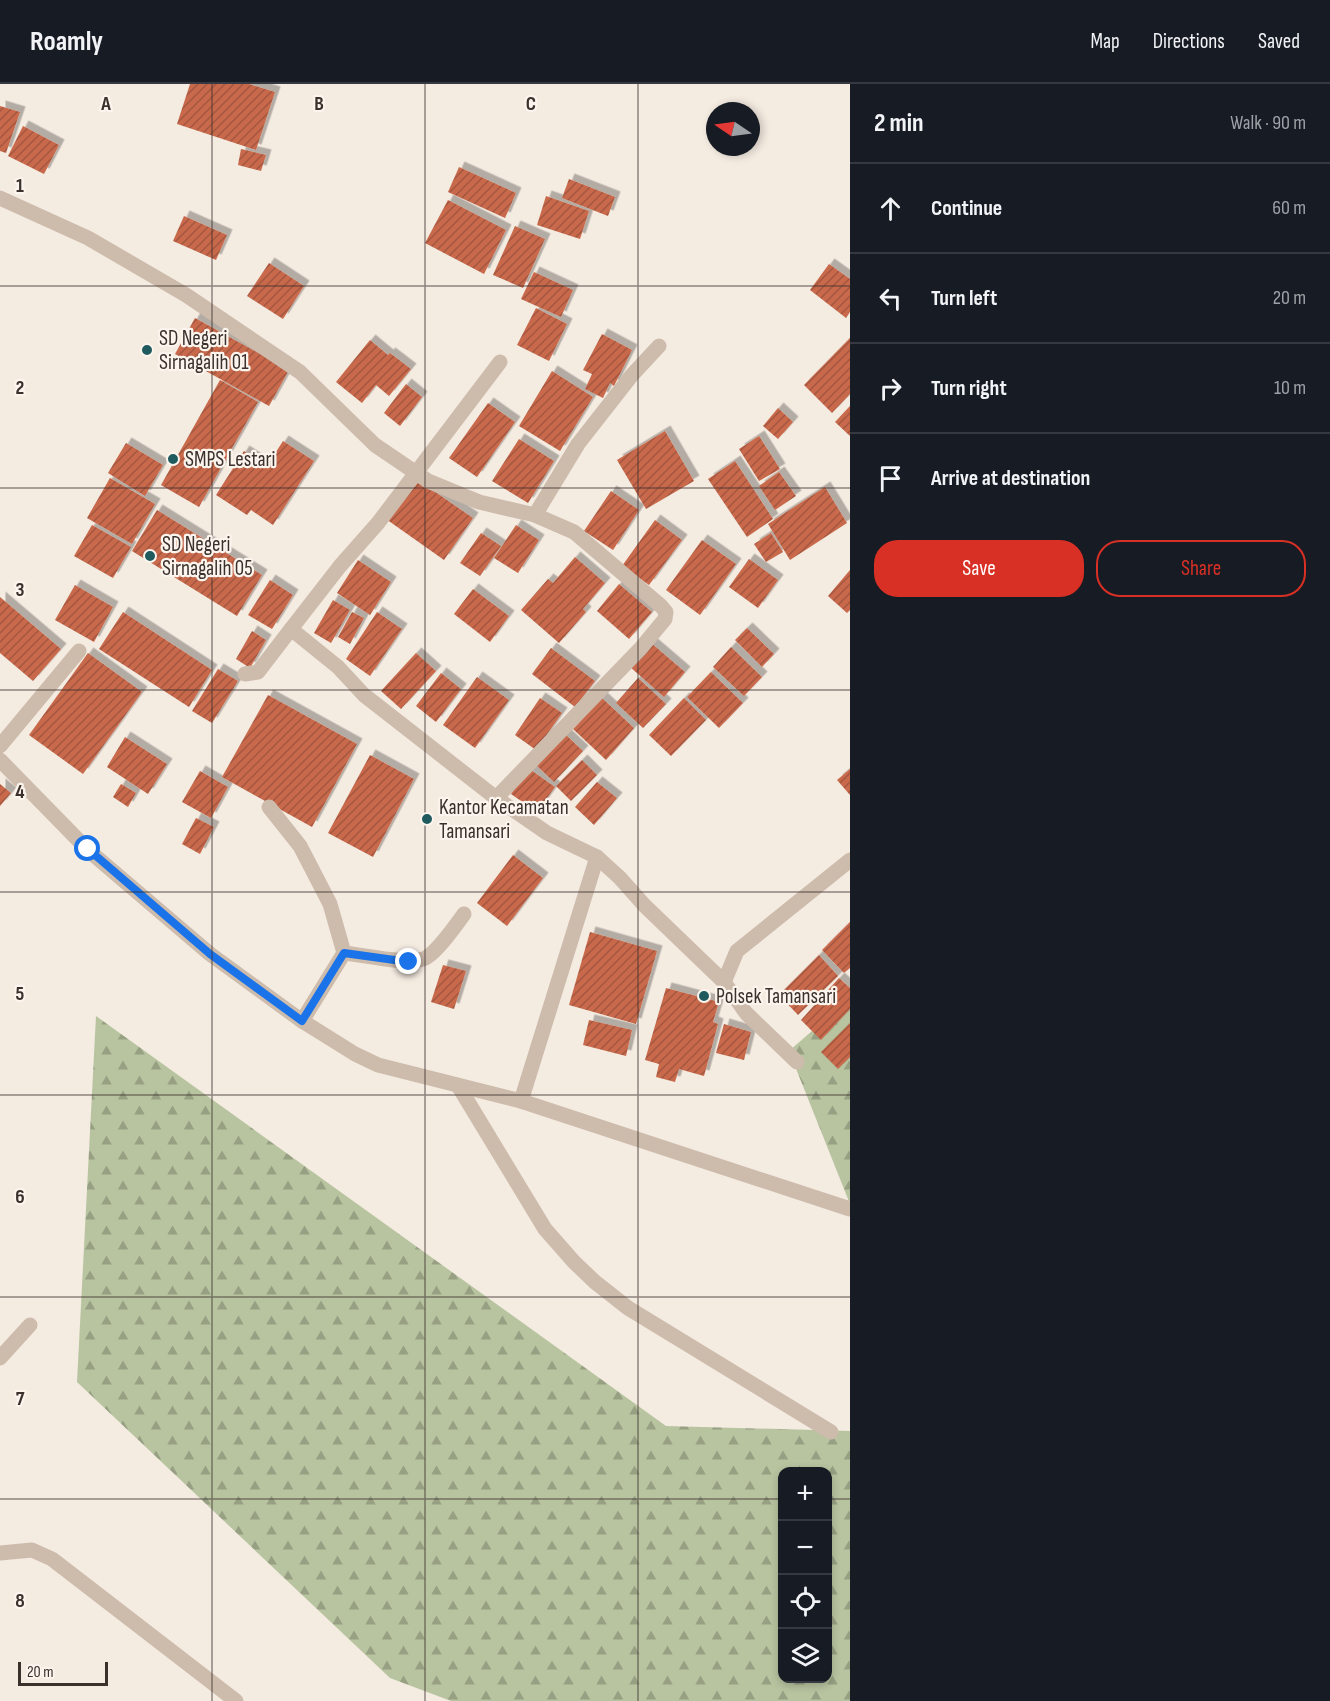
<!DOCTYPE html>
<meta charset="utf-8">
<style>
:root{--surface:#171b24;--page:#20242c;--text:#f1f3f6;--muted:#9ea1a6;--line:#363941;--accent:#d93025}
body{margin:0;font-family:"Sofia Sans Condensed",sans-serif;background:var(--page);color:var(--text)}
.controls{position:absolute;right:18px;bottom:18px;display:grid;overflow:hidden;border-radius:12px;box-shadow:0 3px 9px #0003}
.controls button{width:54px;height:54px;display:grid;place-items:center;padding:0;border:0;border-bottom:2px solid var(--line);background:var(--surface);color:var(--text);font:30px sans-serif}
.compass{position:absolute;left:706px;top:18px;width:54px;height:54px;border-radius:50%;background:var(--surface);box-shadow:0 3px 9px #0003;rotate:283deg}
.scale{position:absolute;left:18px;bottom:15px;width:90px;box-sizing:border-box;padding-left:6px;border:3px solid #3b302b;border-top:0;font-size:16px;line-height:21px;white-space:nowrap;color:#3b302b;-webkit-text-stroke:4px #fbf5ee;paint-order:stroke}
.stop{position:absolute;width:18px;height:18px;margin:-14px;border:4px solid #1a73e8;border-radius:50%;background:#fff}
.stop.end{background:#1a73e8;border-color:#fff;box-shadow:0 2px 6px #0008}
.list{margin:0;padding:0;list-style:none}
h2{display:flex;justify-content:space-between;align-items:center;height:78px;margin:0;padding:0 24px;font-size:26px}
h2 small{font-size:20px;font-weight:400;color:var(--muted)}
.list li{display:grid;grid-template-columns:39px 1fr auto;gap:18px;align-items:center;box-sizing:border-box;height:90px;padding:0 24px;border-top:2px solid var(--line)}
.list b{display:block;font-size:22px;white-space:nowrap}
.list em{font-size:20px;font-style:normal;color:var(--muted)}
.actions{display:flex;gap:12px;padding:18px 24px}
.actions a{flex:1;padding:14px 0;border:2px solid var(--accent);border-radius:24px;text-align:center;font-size:21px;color:var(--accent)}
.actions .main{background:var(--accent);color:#fff}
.icon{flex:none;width:33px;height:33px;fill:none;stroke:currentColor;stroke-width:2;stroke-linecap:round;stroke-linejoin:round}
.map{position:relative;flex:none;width:850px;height:1617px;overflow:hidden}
header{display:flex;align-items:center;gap:36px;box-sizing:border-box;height:84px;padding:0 30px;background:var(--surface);border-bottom:2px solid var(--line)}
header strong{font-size:28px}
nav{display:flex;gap:33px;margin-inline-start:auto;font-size:21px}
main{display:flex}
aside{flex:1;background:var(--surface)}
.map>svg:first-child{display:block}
</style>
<header>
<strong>Roamly</strong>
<nav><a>Map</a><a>Directions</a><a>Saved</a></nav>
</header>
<main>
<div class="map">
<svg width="850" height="1617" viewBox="0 0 850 1617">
<defs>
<pattern id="forest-firs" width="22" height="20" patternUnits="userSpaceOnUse" patternTransform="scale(1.5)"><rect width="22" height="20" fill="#b8c4a0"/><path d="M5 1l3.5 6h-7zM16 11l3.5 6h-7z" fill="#97a083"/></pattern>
<pattern id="building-hatch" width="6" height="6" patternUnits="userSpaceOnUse" patternTransform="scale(1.5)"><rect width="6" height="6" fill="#c8694b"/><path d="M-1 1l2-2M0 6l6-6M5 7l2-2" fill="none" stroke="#a4573f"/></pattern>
<filter id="shadow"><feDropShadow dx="5.5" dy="-5.5" stdDeviation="0" flood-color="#0004"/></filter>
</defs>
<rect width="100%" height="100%" fill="#f4ebe1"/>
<g fill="url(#forest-firs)" fill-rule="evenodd">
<path d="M 850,914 L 850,1120 L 789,967 Z"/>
<path d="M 96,932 L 666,1342 L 850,1347 L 850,1617 L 451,1617 L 390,1594 L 77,1298 ZM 782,1388 L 828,1388 L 828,1594 L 782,1594 Z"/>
</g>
<g fill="url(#building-hatch)" filter="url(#shadow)">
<path d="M 190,0 L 249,0 L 275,8 L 256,66 L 177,40 Z"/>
<path d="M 0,22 L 20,28 L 6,69 L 0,67 Z"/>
<path d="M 23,42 L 59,61 L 44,90 L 8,72 Z"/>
<path d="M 241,65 L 266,71 L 261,87 L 238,81 Z"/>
<path d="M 459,83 L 516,109 L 505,134 L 448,108 Z"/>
<path d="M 569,95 L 615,113 L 608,132 L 562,114 Z"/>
<path d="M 546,112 L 589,127 L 580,155 L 537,141 Z"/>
<path d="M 448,116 L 506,146 L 484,190 L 425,159 Z"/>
<path d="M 184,132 L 227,151 L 216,176 L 173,157 Z"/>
<path d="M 515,142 L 545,155 L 523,204 L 493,191 Z"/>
<path d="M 269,179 L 304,202 L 283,235 L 247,212 Z"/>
<path d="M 829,180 L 850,195 L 850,228 L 846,234 L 810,206 Z"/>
<path d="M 534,188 L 573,206 L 561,233 L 521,215 Z"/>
<path d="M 536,224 L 567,240 L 549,277 L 517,261 Z"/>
<path d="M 195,234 L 289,286 L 269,322 L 175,270 Z"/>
<path d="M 602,250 L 632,266 L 614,302 L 610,299 L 603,314 L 585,305 L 592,290 L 583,286 Z"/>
<path d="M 850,254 L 850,310 L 832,329 L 804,301 Z"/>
<path d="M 370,256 L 388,271 L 390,269 L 411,285 L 389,312 L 376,301 L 362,319 L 336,298 Z"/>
<path d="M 552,287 L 593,313 L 560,367 L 519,342 Z"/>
<path d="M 220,296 L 258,318 L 199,423 L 161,401 Z"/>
<path d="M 406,300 L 422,313 L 400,342 L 384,329 Z"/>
<path d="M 488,319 L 515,338 L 477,393 L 449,374 Z"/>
<path d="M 850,322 L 850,352 L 835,338 Z"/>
<path d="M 778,324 L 793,338 L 778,355 L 763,342 Z"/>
<path d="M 665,347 L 694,397 L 646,425 L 617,376 Z"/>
<path d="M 759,352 L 780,385 L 759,397 L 739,365 Z"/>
<path d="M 519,355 L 554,377 L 528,419 L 492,397 Z"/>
<path d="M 283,357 L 314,377 L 273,441 L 251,426 L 247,431 L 216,411 L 244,367 L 267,382 Z"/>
<path d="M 126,359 L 163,381 L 145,412 L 108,389 Z"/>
<path d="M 735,377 L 773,435 L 747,453 L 708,395 Z"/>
<path d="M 779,388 L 796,412 L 775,426 L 759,402 Z"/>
<path d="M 110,394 L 155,420 L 132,460 L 87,434 Z"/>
<path d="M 415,394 L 473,434 L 444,476 L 386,435 Z"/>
<path d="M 825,403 L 847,439 L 790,476 L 768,440 Z"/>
<path d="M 611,407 L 639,426 L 613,466 L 584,447 Z"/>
<path d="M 157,426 L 262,491 L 237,532 L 132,467 Z"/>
<path d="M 655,436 L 682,456 L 649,501 L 622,482 Z"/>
<path d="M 92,441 L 131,463 L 113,494 L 74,472 Z"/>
<path d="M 516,441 L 539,456 L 518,489 L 494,474 Z"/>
<path d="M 481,449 L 501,462 L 480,492 L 460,479 Z"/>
<path d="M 771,449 L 783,468 L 766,478 L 754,460 Z"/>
<path d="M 702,456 L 736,480 L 700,531 L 666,506 Z"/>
<path d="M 575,473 L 605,499 L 583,525 L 586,528 L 559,559 L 521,526 L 548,495 L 553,499 Z"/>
<path d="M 749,475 L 778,496 L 758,524 L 729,503 Z"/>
<path d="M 358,476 L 391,498 L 370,531 L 337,509 Z"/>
<path d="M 850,486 L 850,526 L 847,529 L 828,512 Z"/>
<path d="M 270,496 L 293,511 L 272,545 L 248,531 Z"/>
<path d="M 619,500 L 652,528 L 629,555 L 597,527 Z"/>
<path d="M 75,501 L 113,523 L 94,558 L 55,536 Z"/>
<path d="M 473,505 L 509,532 L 490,558 L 454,530 Z"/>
<path d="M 0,513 L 61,565 L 33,597 L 0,569 Z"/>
<path d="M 333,516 L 350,526 L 331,559 L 314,549 Z"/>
<path d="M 123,528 L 212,586 L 189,623 L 99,565 Z"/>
<path d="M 352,528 L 364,534 L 350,560 L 338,553 Z"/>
<path d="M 377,528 L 402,545 L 370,592 L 346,575 Z"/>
<path d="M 747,544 L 774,570 L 762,583 L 735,556 Z"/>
<path d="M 252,547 L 266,556 L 250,584 L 236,575 Z"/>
<path d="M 650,558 L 685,588 L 664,613 L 629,582 Z"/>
<path d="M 731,563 L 762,593 L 744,612 L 713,583 Z"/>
<path d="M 551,564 L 595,597 L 575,623 L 532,590 Z"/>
<path d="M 88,569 L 142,608 L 83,690 L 29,651 Z"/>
<path d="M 416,569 L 436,587 L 401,625 L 381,607 Z"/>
<path d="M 218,585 L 238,597 L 212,639 L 192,627 Z"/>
<path d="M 711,588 L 743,619 L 719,644 L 687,613 Z"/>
<path d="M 441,589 L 461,605 L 436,638 L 416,622 Z"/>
<path d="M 477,593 L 509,616 L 475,664 L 443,641 Z"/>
<path d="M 638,594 L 666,620 L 643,644 L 616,619 Z"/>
<path d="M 268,611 L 357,660 L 312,743 L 222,693 Z"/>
<path d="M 540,614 L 562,629 L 536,666 L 515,651 Z"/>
<path d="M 602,614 L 634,644 L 606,676 L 573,645 Z"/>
<path d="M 684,614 L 706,636 L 671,672 L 649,651 Z"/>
<path d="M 565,650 L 583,667 L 554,698 L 536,681 Z"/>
<path d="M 125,653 L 167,680 L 148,710 L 107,683 Z"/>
<path d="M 370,671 L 414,695 L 373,773 L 328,749 Z"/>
<path d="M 582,676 L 597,691 L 571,717 L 556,702 Z"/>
<path d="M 528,684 L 555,703 L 537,728 L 511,710 Z"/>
<path d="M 850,685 L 850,711 L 837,696 Z"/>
<path d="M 200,687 L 228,703 L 211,734 L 182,718 Z"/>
<path d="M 597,698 L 617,714 L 594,741 L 575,723 Z"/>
<path d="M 0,700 L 11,709 L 0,722 Z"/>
<path d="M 121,700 L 136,709 L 128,723 L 113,713 Z"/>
<path d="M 196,734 L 214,743 L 200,770 L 182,760 Z"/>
<path d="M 513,771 L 543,794 L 507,842 L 477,819 Z"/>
<path d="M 850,838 L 850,884 L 844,889 L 822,866 Z"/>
<path d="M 590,848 L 657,867 L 636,940 L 569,921 Z"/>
<path d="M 819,871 L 838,892 L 798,931 L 779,911 Z"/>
<path d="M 443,881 L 466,887 L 454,925 L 431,918 Z"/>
<path d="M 839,894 L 850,904 L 850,925 L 821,956 L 801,936 Z"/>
<path d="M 666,904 L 719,918 L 713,938 L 718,940 L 704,992 L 679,985 L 675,998 L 656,993 L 659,980 L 645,976 Z"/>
<path d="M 589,936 L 632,946 L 626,972 L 583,961 Z"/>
<path d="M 850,939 L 850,973 L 838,985 L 821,968 Z"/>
<path d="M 724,940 L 751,948 L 744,976 L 716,969 Z"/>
</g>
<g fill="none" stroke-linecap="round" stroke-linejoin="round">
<g stroke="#cdbbac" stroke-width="15">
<path d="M 269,723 L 300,762 L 313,787 L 330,820 L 344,869 L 302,937"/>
<path d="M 344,869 C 364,871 407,881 423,875 C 435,871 456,841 464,830"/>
<path d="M 0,1274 L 30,1241"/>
</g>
<g stroke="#cdbbac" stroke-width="15">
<path d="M 0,114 L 88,154 L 186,211 L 300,288 L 375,361 L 428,397 L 479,418 L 535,431 L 574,448 L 661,522 L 666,528 L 665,535 L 641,564 L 496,714"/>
<path d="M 500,278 L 378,439 L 340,482 L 291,545 L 338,583 L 364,611 L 496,714 L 547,749 L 597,773 L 521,1017"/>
<path d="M 535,431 L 578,360 L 632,291 L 659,262"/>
<path d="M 245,590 L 258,588 L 291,545"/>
<path d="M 0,662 L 79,567"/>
<path d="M 0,676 L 88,766 L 210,870 L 302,937 L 355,970 L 378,981 L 521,1017 L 850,1125"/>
<path d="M 597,773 L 620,794 L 644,821 L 724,898 L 737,867 L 850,776"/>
<path d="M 724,898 L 746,929 L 797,978"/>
<path d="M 459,1003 L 545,1145 L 574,1178 L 595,1198 L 628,1224 L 831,1348"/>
<path d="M 0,1469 L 32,1466 L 52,1475 L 236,1617"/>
</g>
</g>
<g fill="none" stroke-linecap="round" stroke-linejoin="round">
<path stroke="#1a73e8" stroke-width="8" d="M 88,765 L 210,870 L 302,937 L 344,869 L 409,878"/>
</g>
<path fill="none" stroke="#3b302b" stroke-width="1.5" stroke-opacity="0.55" d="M 212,0 L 212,1617M 425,0 L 425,1617M 638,0 L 638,1617M 0,202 L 850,202M 0,404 L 850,404M 0,606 L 850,606M 0,808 L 850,808M 0,1011 L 850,1011M 0,1213 L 850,1213M 0,1415 L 782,1415M 828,1415 L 850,1415"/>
<g fill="#1f5a5e" stroke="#fbf5ee" stroke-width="2">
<circle cx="147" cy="266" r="6"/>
<circle cx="173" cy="375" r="6"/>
<circle cx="150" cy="472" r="6"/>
<circle cx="427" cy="735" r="6"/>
<circle cx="704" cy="912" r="6"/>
</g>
<g text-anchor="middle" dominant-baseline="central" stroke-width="4.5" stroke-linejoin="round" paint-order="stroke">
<g font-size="21" fill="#3b302b" stroke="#fbf5ee" text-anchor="start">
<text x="159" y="254">SD Negeri<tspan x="159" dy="24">Sirnagalih 01</tspan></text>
<text x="185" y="375">SMPS Lestari</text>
<text x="162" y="460">SD Negeri<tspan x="162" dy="24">Sirnagalih 05</tspan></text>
<text x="439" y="723">Kantor Kecamatan<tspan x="439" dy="24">Tamansari</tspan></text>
<text x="716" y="912">Polsek Tamansari</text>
</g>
</g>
<g font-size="20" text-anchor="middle" font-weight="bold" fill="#3b302b" stroke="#fbf5ee" stroke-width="4.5" stroke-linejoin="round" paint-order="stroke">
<text x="106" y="26">A</text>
<text x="319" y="26">B</text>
<text x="531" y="26">C</text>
<text x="20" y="108">1</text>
<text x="20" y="310">2</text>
<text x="20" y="512">3</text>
<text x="20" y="714">4</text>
<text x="20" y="916">5</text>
<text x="20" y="1119">6</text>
<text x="20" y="1321">7</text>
<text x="20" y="1523">8</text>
</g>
</svg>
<div class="controls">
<button>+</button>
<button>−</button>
<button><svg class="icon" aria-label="locate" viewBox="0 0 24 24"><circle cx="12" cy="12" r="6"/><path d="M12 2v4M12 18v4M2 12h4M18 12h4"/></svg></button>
<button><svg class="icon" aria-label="layers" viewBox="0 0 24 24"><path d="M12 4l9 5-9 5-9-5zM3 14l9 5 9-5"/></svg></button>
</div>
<svg class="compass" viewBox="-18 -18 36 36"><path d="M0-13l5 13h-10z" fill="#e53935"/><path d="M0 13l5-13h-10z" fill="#9ea1a6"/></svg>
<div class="scale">20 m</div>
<div class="stop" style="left:88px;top:765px"></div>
<div class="stop end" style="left:409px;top:878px"></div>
</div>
<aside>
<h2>2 min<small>Walk · 90 m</small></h2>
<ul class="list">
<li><svg class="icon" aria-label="ahead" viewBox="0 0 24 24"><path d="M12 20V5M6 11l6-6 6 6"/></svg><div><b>Continue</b></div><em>60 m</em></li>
<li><svg class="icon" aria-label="left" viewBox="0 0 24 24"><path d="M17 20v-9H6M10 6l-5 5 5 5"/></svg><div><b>Turn left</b></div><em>20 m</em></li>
<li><svg class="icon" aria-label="right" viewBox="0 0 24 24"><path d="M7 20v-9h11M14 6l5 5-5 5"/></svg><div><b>Turn right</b></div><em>10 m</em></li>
<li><svg class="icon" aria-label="arrive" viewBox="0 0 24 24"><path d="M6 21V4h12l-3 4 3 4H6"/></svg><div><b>Arrive at destination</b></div></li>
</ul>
<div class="actions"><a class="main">Save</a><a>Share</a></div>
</aside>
</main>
